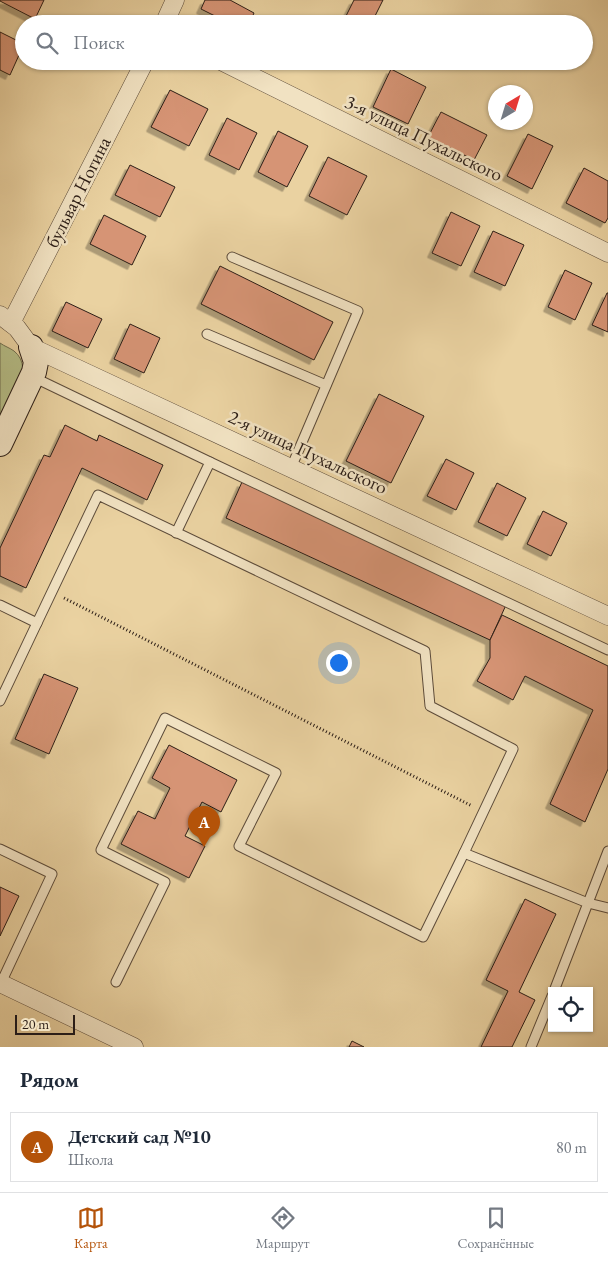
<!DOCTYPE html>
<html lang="ru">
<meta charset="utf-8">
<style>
:root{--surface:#fff;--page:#f2f2f3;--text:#1f2937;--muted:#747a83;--line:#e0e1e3;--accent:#b45309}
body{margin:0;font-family:"EB Garamond",serif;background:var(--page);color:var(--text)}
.controls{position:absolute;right:15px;bottom:15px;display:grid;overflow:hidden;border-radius:0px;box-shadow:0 1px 4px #0004}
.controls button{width:45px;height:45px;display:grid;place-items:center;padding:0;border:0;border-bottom:1px solid var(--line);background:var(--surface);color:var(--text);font:25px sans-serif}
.compass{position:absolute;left:488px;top:85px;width:45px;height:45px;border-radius:50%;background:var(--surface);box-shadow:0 1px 4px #0004;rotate:38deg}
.scale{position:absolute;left:15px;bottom:12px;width:60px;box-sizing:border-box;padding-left:5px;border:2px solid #2c1e17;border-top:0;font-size:14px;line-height:18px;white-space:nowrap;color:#2c1e17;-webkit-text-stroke:4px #f1e2c2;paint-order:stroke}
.you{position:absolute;left:338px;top:662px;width:18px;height:18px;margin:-12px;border:4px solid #fff;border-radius:50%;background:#1a73e8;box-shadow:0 0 0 8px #1a73e833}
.badge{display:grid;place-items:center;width:32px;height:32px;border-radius:50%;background:var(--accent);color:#fff;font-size:16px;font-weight:700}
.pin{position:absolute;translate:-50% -41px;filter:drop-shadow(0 1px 2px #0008)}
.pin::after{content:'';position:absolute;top:26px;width:18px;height:15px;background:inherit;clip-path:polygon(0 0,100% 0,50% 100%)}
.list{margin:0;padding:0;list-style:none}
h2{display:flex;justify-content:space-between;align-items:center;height:65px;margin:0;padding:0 20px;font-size:21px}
h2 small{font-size:16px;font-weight:400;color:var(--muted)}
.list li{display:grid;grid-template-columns:32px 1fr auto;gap:15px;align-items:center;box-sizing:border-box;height:70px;margin:0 10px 10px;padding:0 10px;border:1px solid var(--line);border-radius:0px}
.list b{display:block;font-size:19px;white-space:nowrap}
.list p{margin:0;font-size:16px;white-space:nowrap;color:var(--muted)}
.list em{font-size:16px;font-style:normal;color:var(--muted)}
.icon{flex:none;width:28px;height:28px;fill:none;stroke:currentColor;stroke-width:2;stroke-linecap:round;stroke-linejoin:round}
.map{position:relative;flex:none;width:608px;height:1047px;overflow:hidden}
.search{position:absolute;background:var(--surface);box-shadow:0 1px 4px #0004;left:15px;right:15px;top:15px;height:55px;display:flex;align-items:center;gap:12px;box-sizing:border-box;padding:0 18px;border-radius:28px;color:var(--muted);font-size:19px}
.sheet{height:145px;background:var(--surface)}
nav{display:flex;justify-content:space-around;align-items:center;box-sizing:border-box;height:70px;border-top:1px solid var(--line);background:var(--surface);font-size:14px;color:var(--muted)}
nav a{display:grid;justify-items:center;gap:2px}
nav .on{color:var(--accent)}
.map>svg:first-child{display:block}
</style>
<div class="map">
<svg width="608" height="1047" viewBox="0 0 608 1047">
<defs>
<filter id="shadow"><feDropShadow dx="-4.5" dy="4.5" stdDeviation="0" flood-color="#0004"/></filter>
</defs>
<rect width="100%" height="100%" fill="#ead2a1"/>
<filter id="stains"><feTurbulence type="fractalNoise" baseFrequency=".004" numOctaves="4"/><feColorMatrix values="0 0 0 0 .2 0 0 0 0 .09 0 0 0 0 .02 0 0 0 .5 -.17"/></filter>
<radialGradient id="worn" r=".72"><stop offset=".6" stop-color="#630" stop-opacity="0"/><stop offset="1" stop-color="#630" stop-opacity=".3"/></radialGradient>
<path fill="#b5bd86" stroke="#706e4e" d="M 0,343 C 4,346 10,348 14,351 C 37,369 9,411 0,431 Z"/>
<g fill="#d69474" stroke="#2c1e17" filter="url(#shadow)">
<path d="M 0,0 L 44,0 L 35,19 L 0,1 Z"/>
<path d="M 205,0 L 230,0 L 254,13 L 249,24 L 231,24 L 201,9 Z"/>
<path d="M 354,0 L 383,0 L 371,24 L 342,24 Z"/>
<path d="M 0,32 L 24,44 L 10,75 L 0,70 Z"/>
<path d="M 391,69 L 426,87 L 408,124 L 373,107 Z"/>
<path d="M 170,90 L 208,109 L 189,146 L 151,127 Z"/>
<path d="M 441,112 L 487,135 L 474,160 L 428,137 Z"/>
<path d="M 227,118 L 257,133 L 239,170 L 209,155 Z"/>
<path d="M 278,131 L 308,146 L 287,187 L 258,172 Z"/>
<path d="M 528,134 L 553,146 L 532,189 L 507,176 Z"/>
<path d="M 328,157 L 367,176 L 347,215 L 309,196 Z"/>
<path d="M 130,165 L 175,187 L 160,217 L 115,195 Z"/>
<path d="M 584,168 L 608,181 L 608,218 L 605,223 L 566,203 Z"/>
<path d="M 451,212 L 480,226 L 461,266 L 432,253 Z"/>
<path d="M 104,215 L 146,236 L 132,265 L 90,244 Z"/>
<path d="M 493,231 L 524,245 L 505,286 L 474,272 Z"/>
<path d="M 220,266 L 333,322 L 314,360 L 201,304 Z"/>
<path d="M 565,270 L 592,283 L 575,320 L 548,307 Z"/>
<path d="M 607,293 L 608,293 L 608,332 L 592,325 Z"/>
<path d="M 66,302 L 102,319 L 88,348 L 52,331 Z"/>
<path d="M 130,324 L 160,338 L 144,373 L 114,359 Z"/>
<path d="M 379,394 L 424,416 L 391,483 L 346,461 Z"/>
<path d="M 65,425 L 97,441 L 99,435 L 163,465 L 147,500 L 82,468 L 26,588 L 0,576 L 0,548 L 44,455 L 50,457 Z"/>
<path d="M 446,459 L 474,473 L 456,510 L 427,496 Z"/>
<path d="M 242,482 L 506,605 L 490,640 L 226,518 Z"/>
<path d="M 497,483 L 526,498 L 507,536 L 478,522 Z"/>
<path d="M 543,511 L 567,523 L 551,556 L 527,544 Z"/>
<path d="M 502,615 L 608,666 L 608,769 L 585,822 L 550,804 L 593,710 L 525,676 L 513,700 L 477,681 L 490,658 L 490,640 Z"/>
<path d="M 44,674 L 78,688 L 49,754 L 15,739 Z"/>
<path d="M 169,745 L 237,780 L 221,812 L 202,802 L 185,836 L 205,846 L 189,878 L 121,844 L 138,811 L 155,819 L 170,788 L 152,778 Z"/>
<path d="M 0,887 L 19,896 L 0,936 Z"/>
<path d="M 525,899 L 556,914 L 519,992 L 535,1000 L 512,1047 L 481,1047 L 508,991 L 486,980 Z"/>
<path d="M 352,1041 L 364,1047 L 349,1047 Z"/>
</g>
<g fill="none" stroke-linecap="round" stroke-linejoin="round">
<g stroke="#5c4b3a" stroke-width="11">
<g id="lane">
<path d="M 232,257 L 358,311 L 291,468"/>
<path d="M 207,334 L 326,385"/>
<path d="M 33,377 L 210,462 L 176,533"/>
<path d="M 210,462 L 608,650"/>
<path d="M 0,605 L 37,623 L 98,495 L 425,651 L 430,706 L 513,749 L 464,853 L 588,903 L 554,991"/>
<path d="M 0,701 L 37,623"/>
<path d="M 0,849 L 52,874 L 1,983"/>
<path d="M 608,851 L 588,903 L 608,908"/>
<path d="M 116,982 L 165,882 L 101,850 L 165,718 L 276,773 L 239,846 L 423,937 L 464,853"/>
<path d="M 531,1047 L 552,996"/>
</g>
</g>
<g stroke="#5c4b3a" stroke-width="19">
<g id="street">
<path d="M 164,24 L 175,0"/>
<path d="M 221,61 L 608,253"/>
<path d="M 0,315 L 17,328 L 31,347 L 608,616"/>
<path d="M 11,323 L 145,61"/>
<path d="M 0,983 L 134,1047"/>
</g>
</g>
<g stroke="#2c1e17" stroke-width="26">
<path id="secondary" d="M 0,444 L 34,372 L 36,362 L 31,347"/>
</g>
<path stroke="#2c1e17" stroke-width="3" stroke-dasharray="1 2.5" stroke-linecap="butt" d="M 64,598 L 472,806"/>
<use href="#lane" stroke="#f1e2c2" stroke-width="9"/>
<use href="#street" stroke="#f1e2c2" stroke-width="18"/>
<use href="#secondary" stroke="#f1e2c2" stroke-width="24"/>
</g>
<g text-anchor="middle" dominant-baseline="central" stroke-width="5" stroke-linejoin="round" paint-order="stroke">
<g font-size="19" fill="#2c1e17" stroke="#f1e2c2">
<text transform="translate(424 138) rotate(26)">3-я улица Пухальского</text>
<text transform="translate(78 192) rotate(-63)">бульвар Ногина</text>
<text transform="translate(308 452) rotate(25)">2-я улица Пухальского</text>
</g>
</g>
<rect width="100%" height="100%" filter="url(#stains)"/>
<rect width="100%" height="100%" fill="url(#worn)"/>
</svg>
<div class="controls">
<button><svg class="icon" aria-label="locate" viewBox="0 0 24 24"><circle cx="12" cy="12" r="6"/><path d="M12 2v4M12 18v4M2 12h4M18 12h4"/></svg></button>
</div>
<svg class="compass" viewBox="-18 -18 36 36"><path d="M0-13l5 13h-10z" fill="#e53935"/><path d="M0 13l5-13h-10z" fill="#747a83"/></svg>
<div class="scale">20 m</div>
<div class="you"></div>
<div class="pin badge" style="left:204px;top:847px">A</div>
<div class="search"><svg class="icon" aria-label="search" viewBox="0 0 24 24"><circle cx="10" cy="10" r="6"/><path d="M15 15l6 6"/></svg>Поиск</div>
</div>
<section class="sheet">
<h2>Рядом<small></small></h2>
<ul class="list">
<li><span class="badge">A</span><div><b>Детский сад №10</b><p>Школа</p></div><em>80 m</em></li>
</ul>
</section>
<nav>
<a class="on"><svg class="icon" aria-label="map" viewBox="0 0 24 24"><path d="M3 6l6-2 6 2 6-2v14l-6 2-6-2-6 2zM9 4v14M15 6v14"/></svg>Карта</a>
<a><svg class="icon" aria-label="directions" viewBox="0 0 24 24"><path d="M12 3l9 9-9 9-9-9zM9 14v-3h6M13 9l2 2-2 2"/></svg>Маршрут</a>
<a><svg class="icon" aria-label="saved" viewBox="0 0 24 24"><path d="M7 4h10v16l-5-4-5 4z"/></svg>Сохранённые</a>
</nav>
